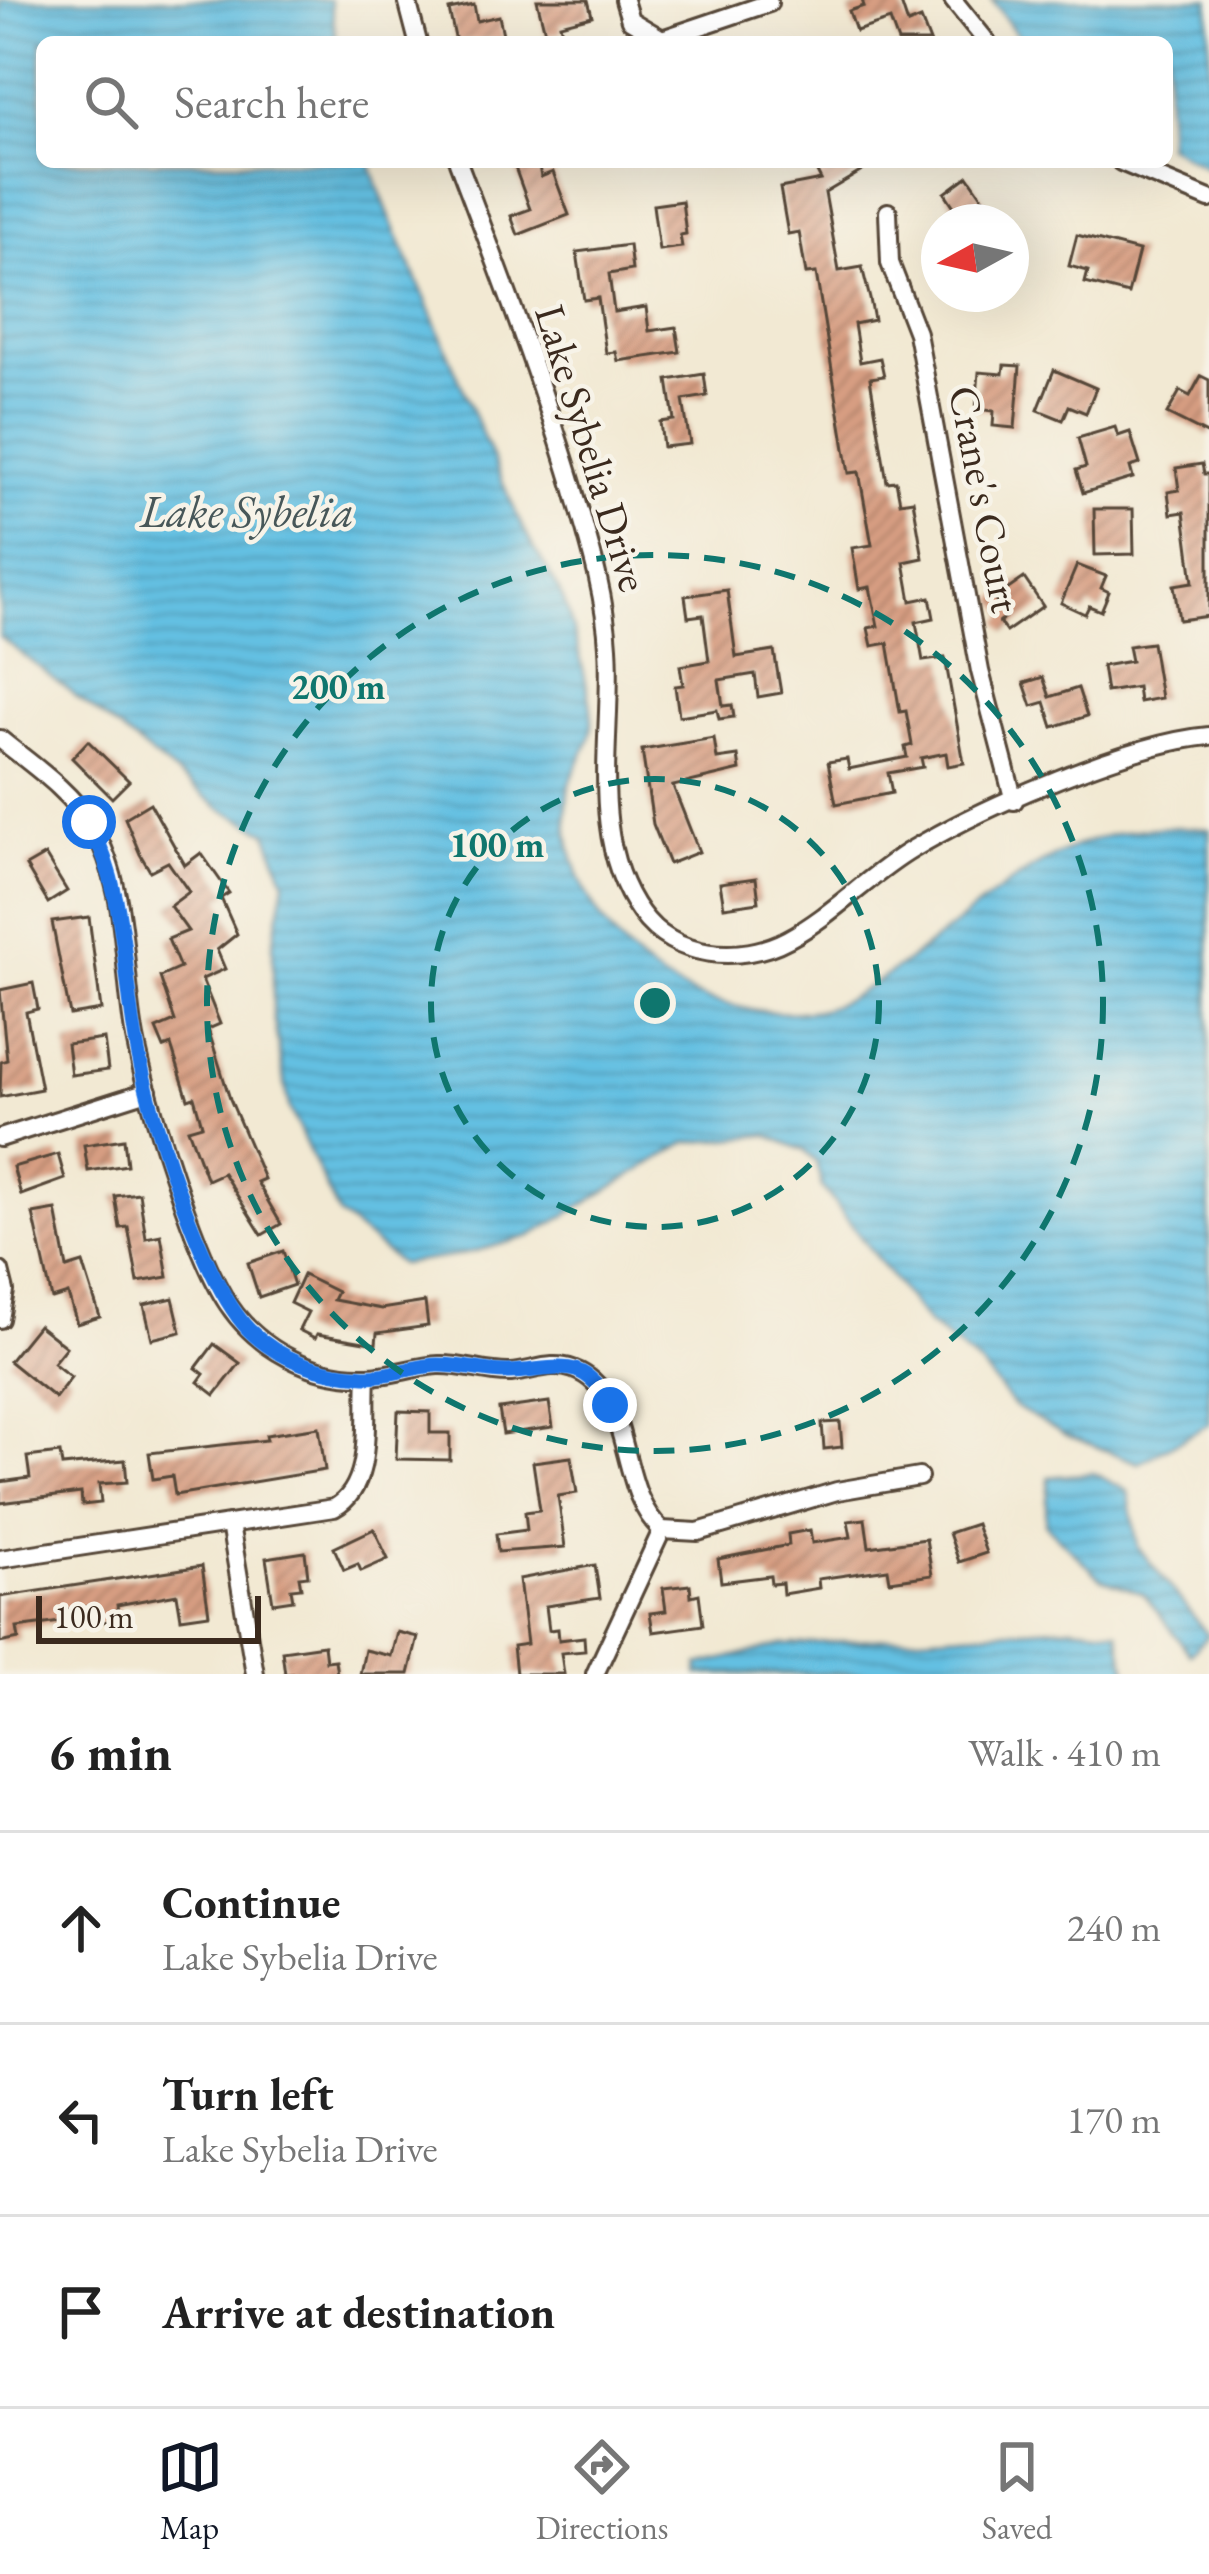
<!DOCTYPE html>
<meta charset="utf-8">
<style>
:root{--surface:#fff;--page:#f6f6f6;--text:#222;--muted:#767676;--line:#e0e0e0;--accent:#111827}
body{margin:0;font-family:"EB Garamond",serif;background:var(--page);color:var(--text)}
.compass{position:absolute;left:921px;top:204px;width:108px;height:108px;border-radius:50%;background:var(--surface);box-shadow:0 12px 48px #0002;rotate:262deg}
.scale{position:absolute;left:36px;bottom:30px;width:225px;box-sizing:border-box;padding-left:12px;border:6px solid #3b2a1e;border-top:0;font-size:33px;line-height:42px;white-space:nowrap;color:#3b2a1e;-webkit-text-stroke:9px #f7f3e8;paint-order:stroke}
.stop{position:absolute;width:36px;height:36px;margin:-27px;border:9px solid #1a73e8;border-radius:50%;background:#fff}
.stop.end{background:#1a73e8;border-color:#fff;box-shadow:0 3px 12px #0008}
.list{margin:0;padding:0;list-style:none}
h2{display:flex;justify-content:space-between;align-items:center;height:156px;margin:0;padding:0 48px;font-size:51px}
h2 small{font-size:39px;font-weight:400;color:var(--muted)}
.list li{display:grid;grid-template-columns:78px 1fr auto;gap:36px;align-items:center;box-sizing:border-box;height:192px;padding:0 48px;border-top:3px solid var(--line)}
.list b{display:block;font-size:45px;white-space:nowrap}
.list p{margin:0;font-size:39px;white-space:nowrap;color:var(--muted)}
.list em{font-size:39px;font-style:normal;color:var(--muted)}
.icon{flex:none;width:66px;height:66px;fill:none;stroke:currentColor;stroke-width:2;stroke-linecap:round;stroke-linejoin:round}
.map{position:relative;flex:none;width:1209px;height:1674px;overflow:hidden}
.search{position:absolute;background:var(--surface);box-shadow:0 12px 48px #0002;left:36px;right:36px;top:36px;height:132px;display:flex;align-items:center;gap:30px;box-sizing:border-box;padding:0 42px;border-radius:18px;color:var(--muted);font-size:45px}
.sheet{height:732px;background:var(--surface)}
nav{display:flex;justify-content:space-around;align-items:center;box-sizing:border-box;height:168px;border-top:3px solid var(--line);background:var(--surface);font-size:33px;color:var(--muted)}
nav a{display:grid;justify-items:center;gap:6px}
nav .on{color:var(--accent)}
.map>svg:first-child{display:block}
</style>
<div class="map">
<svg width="1209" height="1674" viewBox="0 0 1209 1674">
<defs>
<pattern id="water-rules" width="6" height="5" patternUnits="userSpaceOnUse" patternTransform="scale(3)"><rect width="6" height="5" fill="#64c0e2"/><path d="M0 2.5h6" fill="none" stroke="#549cb7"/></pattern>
<pattern id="building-hatch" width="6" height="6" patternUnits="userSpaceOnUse" patternTransform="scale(3)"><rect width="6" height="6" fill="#d79e82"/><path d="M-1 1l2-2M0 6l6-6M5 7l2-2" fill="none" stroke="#b0816a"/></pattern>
</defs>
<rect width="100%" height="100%" fill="#f7f3e8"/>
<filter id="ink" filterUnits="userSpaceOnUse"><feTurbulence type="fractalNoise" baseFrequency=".00833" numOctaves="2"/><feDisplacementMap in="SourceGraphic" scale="24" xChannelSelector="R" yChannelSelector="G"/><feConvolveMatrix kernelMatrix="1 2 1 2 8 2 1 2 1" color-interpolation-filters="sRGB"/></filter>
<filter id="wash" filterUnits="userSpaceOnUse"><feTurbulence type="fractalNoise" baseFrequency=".004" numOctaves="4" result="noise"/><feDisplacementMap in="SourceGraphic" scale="48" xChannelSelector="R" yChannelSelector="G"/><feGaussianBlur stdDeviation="2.7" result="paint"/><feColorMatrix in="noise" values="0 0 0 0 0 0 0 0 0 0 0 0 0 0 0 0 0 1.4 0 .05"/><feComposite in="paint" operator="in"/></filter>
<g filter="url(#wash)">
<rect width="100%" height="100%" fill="#f2e9d3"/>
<g fill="url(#water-rules)" stroke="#507580" stroke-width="3">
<path d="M 0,0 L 330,0 L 337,42 L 42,42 L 42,162 L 370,162 C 385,211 408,258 428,305 C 458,377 488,450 520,522 C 533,551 557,579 567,610 C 575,637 593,697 592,725 C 591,749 572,768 568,792 C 556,883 626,976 709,1000 C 748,1011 805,1021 843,1001 C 975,933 1036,811 1209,829 L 1209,1424 L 1139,1463 L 1065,1435 L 1014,1406 L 981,1366 L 927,1323 L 822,1187 L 816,1162 L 803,1150 L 767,1135 L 686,1143 L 531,1236 L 457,1256 L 400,1264 L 339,1215 L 289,1107 L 273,1016 L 273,944 L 285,882 L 267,832 L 220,808 L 0,637 Z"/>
<path d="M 992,0 L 1209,0 L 1209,169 L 1167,145 L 1167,42 L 1022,42 Z"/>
<path d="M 1093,1473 L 1128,1491 L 1138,1547 L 1208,1635 L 1190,1654 L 1144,1594 L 1101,1579 L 1045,1524 L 1049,1477 Z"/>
<path d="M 1073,1626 L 1118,1631 L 1128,1674 L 698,1674 L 699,1665 L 782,1645 Z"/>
</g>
<g id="blocks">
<g fill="url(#building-hatch)">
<path d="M 537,0 L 588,0 L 592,16 L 560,24 L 562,32 L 546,36 Z"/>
<path d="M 862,0 L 900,0 L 908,24 L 921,19 L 930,42 L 898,42 L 890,20 L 856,31 L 849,11 L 864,6 Z"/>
<path d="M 474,5 L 477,21 L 499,16 L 504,39 L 456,42 L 449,10 Z"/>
<path d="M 513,162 L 538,162 L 541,177 L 553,172 L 569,215 L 518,235 L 511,216 L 530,209 Z"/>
<path d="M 812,162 L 877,162 L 825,193 L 839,271 L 862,267 L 870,299 L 874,320 L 854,324 L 860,362 L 880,358 L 884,376 L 870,378 L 887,482 L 896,481 L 900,502 L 913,500 L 923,558 L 904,562 L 911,601 L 930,597 L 934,618 L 916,622 L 923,661 L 945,658 L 964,763 L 948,766 L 946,753 L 921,758 L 923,767 L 888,773 L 892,793 L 836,804 L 828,762 L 847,759 L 849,769 L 907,757 L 905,747 L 912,745 L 906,711 L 900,712 L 888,643 L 872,646 L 868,628 L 878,626 L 872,597 L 870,587 L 859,589 L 852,548 L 872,545 L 859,472 L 849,473 L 816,273 L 806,274 L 799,232 L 788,234 L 780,188 L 821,180 Z"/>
<path d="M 968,176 L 986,202 L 981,206 L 988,217 L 981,222 L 964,222 L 945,193 Z"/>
<path d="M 682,201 L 686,234 L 680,235 L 682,247 L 659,250 L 653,205 Z"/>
<path d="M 1077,235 L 1139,251 L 1128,294 L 1085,283 L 1088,271 L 1069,266 Z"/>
<path d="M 629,245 L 632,270 L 609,274 L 614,312 L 646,307 L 649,331 L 676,327 L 680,352 L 618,361 L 616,352 L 606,353 L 598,298 L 584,300 L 577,252 Z"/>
<path d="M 1004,365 L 1020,366 L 1015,428 L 993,426 L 994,411 L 976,409 L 979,372 L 1003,374 Z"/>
<path d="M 1054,370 L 1096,388 L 1086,413 L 1069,406 L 1063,420 L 1038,410 Z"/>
<path d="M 704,374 L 707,396 L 683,400 L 690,444 L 663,447 L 660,422 L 674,420 L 668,380 Z"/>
<path d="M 1201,376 L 1209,380 L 1209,435 L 1167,414 L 1180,391 L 1190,396 Z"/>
<path d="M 1115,427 L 1118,436 L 1130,432 L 1140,464 L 1130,467 L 1133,478 L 1083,493 L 1076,470 L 1086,467 L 1078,438 Z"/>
<path d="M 1202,464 L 1204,474 L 1209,474 L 1209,616 L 1179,620 L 1174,585 L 1193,582 L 1184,512 L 1171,514 L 1168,492 L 1179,490 L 1176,468 Z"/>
<path d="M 1094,509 L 1133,509 L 1134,554 L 1095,555 Z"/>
<path d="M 1077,565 L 1106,576 L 1101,588 L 1109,592 L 1101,611 L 1089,606 L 1085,614 L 1061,603 Z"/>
<path d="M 1024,578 L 1043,606 L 1006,632 L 999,622 L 1006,616 L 994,599 Z"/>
<path d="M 727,590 L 736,657 L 774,651 L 781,693 L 758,697 L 755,674 L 719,680 L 723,706 L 732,705 L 734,717 L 719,719 L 717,710 L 679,716 L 675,686 L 683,685 L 680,666 L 709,661 L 703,615 L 688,617 L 685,596 Z"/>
<path d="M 1152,643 L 1161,698 L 1139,702 L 1137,687 L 1106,692 L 1102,666 L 1131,661 L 1128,646 Z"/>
<path d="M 1043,677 L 1050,697 L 1078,688 L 1087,716 L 1053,727 L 1045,702 L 1032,706 L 1024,683 Z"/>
<path d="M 714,738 L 717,759 L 738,756 L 740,770 L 673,786 L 699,852 L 669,864 L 653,824 L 642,750 Z"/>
<path d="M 88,741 L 129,781 L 112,798 L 72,758 Z"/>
<path d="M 150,803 L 185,865 L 201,853 L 229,893 L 221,898 L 237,934 L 217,950 L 225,969 L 202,979 L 220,1024 L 208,1029 L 230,1099 L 264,1179 L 257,1182 L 281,1224 L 262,1235 L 223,1173 L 207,1180 L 188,1129 L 202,1125 L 194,1097 L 188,1099 L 171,1045 L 164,1048 L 156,1029 L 175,1021 L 160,977 L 180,968 L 168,939 L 188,931 L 170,906 L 189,892 L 168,862 L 150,871 L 140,854 L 125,818 Z"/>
<path d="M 45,855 L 67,891 L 48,903 L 26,866 Z"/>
<path d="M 756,878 L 759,902 L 724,907 L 720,883 Z"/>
<path d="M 89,917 L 101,1010 L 70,1015 L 52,922 Z"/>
<path d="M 33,983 L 38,1009 L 26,1012 L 41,1089 L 0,1097 L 1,1062 L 7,1060 L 0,990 Z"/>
<path d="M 104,1039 L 108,1070 L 71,1075 L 67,1044 Z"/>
<path d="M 124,1139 L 127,1165 L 88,1171 L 84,1145 Z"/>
<path d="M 58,1154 L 65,1179 L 21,1195 L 13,1167 Z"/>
<path d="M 139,1193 L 146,1238 L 161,1235 L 168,1277 L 138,1282 L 128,1227 L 120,1228 L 115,1196 Z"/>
<path d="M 56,1210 L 67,1268 L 83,1263 L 100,1317 L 77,1324 L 68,1294 L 52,1299 L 33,1214 Z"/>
<path d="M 283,1251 L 294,1285 L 259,1297 L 248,1263 Z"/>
<path d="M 303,1275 L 337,1292 L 333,1300 L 381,1309 L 425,1302 L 428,1326 L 377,1333 L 376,1344 L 317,1334 L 315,1338 L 299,1330 L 308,1312 L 290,1303 Z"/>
<path d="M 173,1298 L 181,1332 L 152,1339 L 144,1305 Z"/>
<path d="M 38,1325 L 66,1347 L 53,1363 L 71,1377 L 55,1398 L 9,1361 Z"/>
<path d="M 214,1344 L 240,1363 L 215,1395 L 198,1382 L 204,1374 L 196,1368 Z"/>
<path d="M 549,1402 L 553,1427 L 503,1434 L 499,1409 Z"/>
<path d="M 398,1411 L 430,1412 L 430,1433 L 450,1433 L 450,1460 L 396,1459 Z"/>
<path d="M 840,1422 L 842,1447 L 824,1449 L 822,1423 Z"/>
<path d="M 319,1427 L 325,1470 L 175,1495 L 172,1476 L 153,1479 L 149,1453 L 267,1440 L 266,1435 Z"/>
<path d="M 60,1453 L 62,1466 L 125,1460 L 127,1482 L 99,1484 L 101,1503 L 82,1505 L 81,1493 L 0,1503 L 0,1482 L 30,1478 L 27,1457 Z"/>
<path d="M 571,1457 L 577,1493 L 558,1496 L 565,1547 L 498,1552 L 496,1534 L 527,1530 L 525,1512 L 540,1510 L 533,1462 Z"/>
<path d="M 865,1519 L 869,1547 L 926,1539 L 932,1575 L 890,1581 L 888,1569 L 818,1579 L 819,1588 L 783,1594 L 782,1583 L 771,1584 L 770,1576 L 721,1582 L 718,1559 L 789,1545 L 788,1534 L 810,1530 L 812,1543 L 851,1537 L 848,1521 Z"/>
<path d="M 976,1524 L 986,1553 L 959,1562 L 949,1533 Z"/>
<path d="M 374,1529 L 388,1559 L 361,1571 L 358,1564 L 344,1570 L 334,1548 Z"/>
<path d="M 305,1552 L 308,1576 L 299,1577 L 301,1588 L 291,1589 L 293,1600 L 273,1603 L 266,1558 Z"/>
<path d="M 595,1565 L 600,1598 L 546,1606 L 549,1630 L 558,1629 L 559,1640 L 584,1637 L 585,1651 L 561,1653 L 564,1674 L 516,1674 L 513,1646 L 527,1644 L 519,1579 Z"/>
<path d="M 202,1566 L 209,1614 L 181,1618 L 177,1594 L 117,1605 L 119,1620 L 92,1623 L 90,1606 L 65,1610 L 67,1621 L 17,1628 L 19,1639 L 0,1643 L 0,1597 Z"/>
<path d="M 690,1585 L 691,1596 L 699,1594 L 703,1625 L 653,1632 L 650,1613 L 666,1611 L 663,1588 Z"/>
<path d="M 397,1632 L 418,1637 L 409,1674 L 360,1674 L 365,1650 L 391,1656 Z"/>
<path d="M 324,1645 L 326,1661 L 335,1660 L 337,1674 L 285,1674 L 282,1651 Z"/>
</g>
</g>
</g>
<g filter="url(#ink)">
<use href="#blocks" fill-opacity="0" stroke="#564739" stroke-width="3"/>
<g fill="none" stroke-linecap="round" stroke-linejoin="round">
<g stroke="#564739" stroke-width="22">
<g id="minor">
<path d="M 407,0 L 418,42"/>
<path d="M 624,0 L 630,20 L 662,39 L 769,3"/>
<path d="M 953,0 L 987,42"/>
<path d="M 458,162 C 499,270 540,377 573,487 C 588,540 605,592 608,647 C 614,733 586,837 641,913 C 673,958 740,965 788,939 C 833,915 869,875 913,849 C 983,807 1130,743 1209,736"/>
<path d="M 1121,162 L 1209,199"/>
<path d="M 888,212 L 890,263 L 917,333 L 980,671 L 1014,801"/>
<path d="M 0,739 C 32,765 70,790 92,826 C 129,890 122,968 135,1038 C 147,1100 194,1253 228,1304 C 258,1349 313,1378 367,1376 C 391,1376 415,1366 439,1365 C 464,1364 487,1374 511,1373 C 534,1371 551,1361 573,1369 C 636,1392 615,1490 662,1530 L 698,1532 L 837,1491 L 919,1477"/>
<path d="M 0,1138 L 148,1091"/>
<path d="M 0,1271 L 5,1291 L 0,1319"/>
<path d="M 230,1524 L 255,1674"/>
<path d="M 0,1559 L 334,1508 C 375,1486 364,1419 367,1376"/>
<path d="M 595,1674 L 662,1530"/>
</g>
</g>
<use href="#minor" stroke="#fff" stroke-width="16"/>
</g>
</g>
<g fill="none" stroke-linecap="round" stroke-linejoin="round" filter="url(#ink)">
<path stroke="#1a73e8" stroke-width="15" d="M 89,822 C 124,889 123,961 135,1034 C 145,1104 201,1280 249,1330 C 278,1359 323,1375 365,1376 C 388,1377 413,1366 437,1365 C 461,1364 484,1373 509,1372 C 555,1371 583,1352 610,1405"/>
</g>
<g fill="none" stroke="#0f766e" stroke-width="6" stroke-dasharray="21 15">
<circle cx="655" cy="1003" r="224"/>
<circle cx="655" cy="1003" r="448"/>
</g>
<g text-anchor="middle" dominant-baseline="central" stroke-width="9" stroke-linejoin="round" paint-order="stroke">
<g font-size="42" fill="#3b2a1e" stroke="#f7f3e8">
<text transform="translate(592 448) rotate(73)">Lake Sybelia Drive</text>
<text transform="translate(985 499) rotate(79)">Crane's Court</text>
</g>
<g font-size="45" font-style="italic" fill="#475759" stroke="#f7f3e8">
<text x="247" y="511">Lake Sybelia</text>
</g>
</g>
<circle cx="655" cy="1003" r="18" fill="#0f766e" stroke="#f7f3e8" stroke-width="6"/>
<g font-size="36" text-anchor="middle" font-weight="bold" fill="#0f766e" stroke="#f7f3e8" stroke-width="9" stroke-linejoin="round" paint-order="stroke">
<text x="338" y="699">200 m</text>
<text x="497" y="857">100 m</text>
</g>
</svg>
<svg class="compass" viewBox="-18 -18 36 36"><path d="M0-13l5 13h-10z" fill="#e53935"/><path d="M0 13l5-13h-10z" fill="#767676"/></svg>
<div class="scale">100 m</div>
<div class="stop" style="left:89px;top:822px"></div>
<div class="stop end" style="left:610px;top:1405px"></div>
<div class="search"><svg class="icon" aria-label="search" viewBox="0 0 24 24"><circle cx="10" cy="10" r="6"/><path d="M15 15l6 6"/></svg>Search here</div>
</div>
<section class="sheet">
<h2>6 min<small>Walk · 410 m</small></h2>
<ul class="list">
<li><svg class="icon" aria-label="ahead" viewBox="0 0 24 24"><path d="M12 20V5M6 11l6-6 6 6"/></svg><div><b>Continue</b><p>Lake Sybelia Drive</p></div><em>240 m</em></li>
<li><svg class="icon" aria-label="left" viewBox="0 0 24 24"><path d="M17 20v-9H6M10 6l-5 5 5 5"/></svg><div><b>Turn left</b><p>Lake Sybelia Drive</p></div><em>170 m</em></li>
<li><svg class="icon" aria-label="arrive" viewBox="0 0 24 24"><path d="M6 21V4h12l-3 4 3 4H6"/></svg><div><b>Arrive at destination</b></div></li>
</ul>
</section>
<nav>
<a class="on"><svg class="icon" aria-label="map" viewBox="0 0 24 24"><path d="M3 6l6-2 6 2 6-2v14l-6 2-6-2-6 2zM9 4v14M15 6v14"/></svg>Map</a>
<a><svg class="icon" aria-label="directions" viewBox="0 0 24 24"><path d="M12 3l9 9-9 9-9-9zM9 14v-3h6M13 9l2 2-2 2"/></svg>Directions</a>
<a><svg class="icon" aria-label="saved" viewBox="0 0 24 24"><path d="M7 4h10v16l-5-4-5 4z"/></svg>Saved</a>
</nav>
